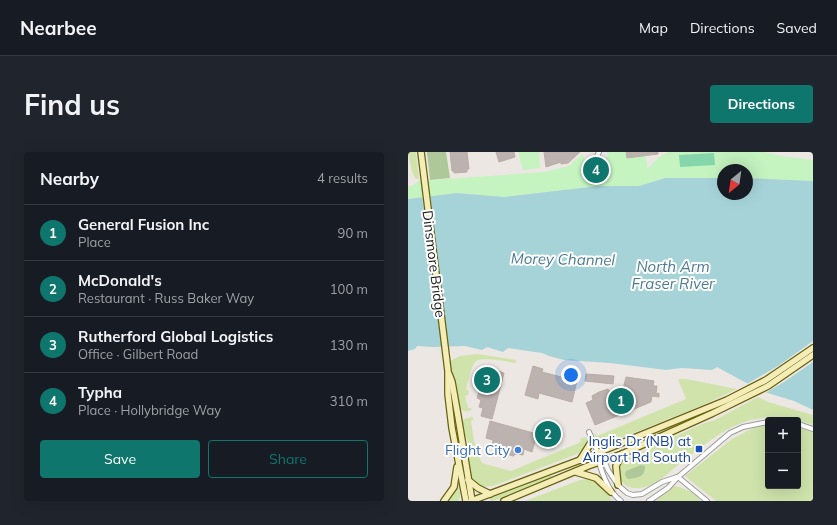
<!DOCTYPE html>
<meta charset="utf-8">
<style>
:root{--surface:#171b24;--page:#20242c;--text:#f1f3f6;--muted:#9ea1a6;--line:#363941;--accent:#0f766e}
body{margin:0;font-family:Mulish,sans-serif;background:var(--page);color:var(--text)}
.controls{position:absolute;right:12px;bottom:12px;display:grid;overflow:hidden;border-radius:4px;box-shadow:0 4px 16px #0002}
.controls button{width:36px;height:36px;display:grid;place-items:center;padding:0;border:0;border-bottom:1px solid var(--line);background:var(--surface);color:var(--text);font:20px sans-serif}
.compass{position:absolute;left:309px;top:12px;width:36px;height:36px;border-radius:50%;background:var(--surface);box-shadow:0 4px 16px #0002;rotate:209deg}
.you{position:absolute;left:163px;top:223px;width:14px;height:14px;margin:-10px;border:3px solid #fff;border-radius:50%;background:#1a73e8;box-shadow:0 0 0 6px #1a73e833}
.badge{display:grid;place-items:center;width:26px;height:26px;border-radius:50%;background:var(--accent);color:#fff;font-size:13px;font-weight:700}
.pin{position:absolute;translate:-50% -50%;border:2px solid #fff;box-shadow:0 1px 4px #0006}
.list{margin:0;padding:0;list-style:none}
h2{display:flex;justify-content:space-between;align-items:center;height:52px;margin:0;padding:0 16px;font-size:17px}
h2 small{font-size:13px;font-weight:400;color:var(--muted)}
.list li{display:grid;grid-template-columns:26px 1fr auto;gap:12px;align-items:center;box-sizing:border-box;height:56px;padding:0 16px;border-top:1px solid var(--line)}
.list b{display:block;font-size:15px;white-space:nowrap}
.list p{margin:0;font-size:13px;white-space:nowrap;color:var(--muted)}
.list em{font-size:13px;font-style:normal;color:var(--muted)}
.actions{display:flex;gap:8px;padding:12px 16px}
.actions a{flex:1;padding:9px 0;border:1px solid var(--accent);border-radius:4px;text-align:center;font-size:14px;color:var(--accent)}
.actions .main{background:var(--accent);color:#fff}
.map{position:relative;flex:none;width:405px;height:349px;overflow:hidden;border-radius:4px}
header{display:flex;align-items:center;gap:24px;box-sizing:border-box;height:56px;padding:0 20px;background:var(--surface);border-bottom:1px solid var(--line)}
header strong{font-size:19px}
nav{display:flex;gap:22px;margin-inline-start:auto;font-size:14px}
.intro{display:flex;align-items:center;justify-content:space-between;box-sizing:border-box;height:96px;padding:0 24px}
h1{margin:0;font-size:28px}
.button{padding:10px 18px;border-radius:4px;background:var(--accent);color:#fff;font-size:14px;font-weight:700}
main{display:flex;gap:24px;padding:0 24px}
aside{flex:1;background:var(--surface);border-radius:4px;box-shadow:0 4px 16px #0002}
.map>svg:first-child{display:block}
</style>
<header>
<strong>Nearbee</strong>
<nav><a>Map</a><a>Directions</a><a>Saved</a></nav>
</header>
<div class="intro"><h1>Find us</h1><a class="button">Directions</a></div>
<main>
<aside>
<h2>Nearby<small>4 results</small></h2>
<ul class="list">
<li><span class="badge">1</span><div><b>General Fusion Inc</b><p>Place</p></div><em>90 m</em></li>
<li><span class="badge">2</span><div><b>McDonald's</b><p>Restaurant · Russ Baker Way</p></div><em>100 m</em></li>
<li><span class="badge">3</span><div><b>Rutherford Global Logistics</b><p>Office · Gilbert Road</p></div><em>130 m</em></li>
<li><span class="badge">4</span><div><b>Typha</b><p>Place · Hollybridge Way</p></div><em>310 m</em></li>
</ul>
<div class="actions"><a class="main">Save</a><a>Share</a></div>
</aside>
<div class="map">
<svg width="405" height="349" viewBox="0 0 405 349">
<rect width="100%" height="100%" fill="#ece7e2"/>
<g fill="#cfe3ab">
<path d="M 0,0 L 8,0 L 11,27 L 7,26 L 4,20 Z"/>
<path d="M 69,202 L 108,208 L 108,211 C 100,210 72,204 67,210 C 63,215 60,230 58,237 L 61,239 L 60,243 L 57,244 L 60,256 L 63,256 L 64,258 C 57,260 54,260 50,253 L 42,209 L 52,204 Z"/>
<path d="M 270,227 L 278,227 L 329,237 L 297,252 L 201,291 C 193,291 189,288 186,282 L 187,281 L 189,284 L 278,247 Z"/>
<path d="M 350,245 L 360,250 L 405,263 L 405,273 C 344,252 316,277 270,313 C 260,321 250,332 237,335 C 226,338 214,336 211,323 C 211,320 210,317 211,314 C 213,311 215,309 218,307 L 294,272 L 307,268 Z"/>
<path d="M 313,253 L 314,255 L 255,281 L 255,280 L 274,270 Z"/>
<path d="M 64,265 L 66,267 L 63,269 C 65,282 67,299 74,311 L 103,319 L 173,290 L 172,287 L 177,285 L 181,287 C 180,296 172,301 164,304 L 85,334 C 63,337 61,323 61,304 C 61,300 62,296 61,292 C 59,286 51,275 56,267 Z"/>
<path d="M 351,273 L 360,273 L 360,334 L 390,334 L 390,275 L 405,280 L 405,349 L 308,349 L 277,324 L 324,287 Z"/>
<path d="M 143,323 L 144,325 C 125,334 104,345 83,349 L 81,345 Z"/>
<path d="M 182,327 L 192,334 L 205,349 L 117,349 L 172,328 Z"/>
<path d="M 48,332 L 50,333 C 51,338 54,344 50,349 L 39,349 L 46,339 Z"/>
<path d="M 267,334 C 276,336 288,341 292,349 L 244,349 L 262,336 Z"/>
</g>
<g fill="#afc899">
<path d="M 19,0 L 38,0 L 42,26 L 22,28 Z"/>
<path d="M 233,313 L 237,314 C 237,325 230,326 220,327 C 217,324 216,322 218,319 Z"/>
</g>
<g fill="#c5f4c1">
<path d="M 110,0 L 131,0 L 132,16 L 115,18 Z"/>
<path d="M 199,0 L 218,0 L 219,6 L 237,4 L 239,11 L 239,17 L 250,6 L 260,0 L 356,0 L 373,4 L 405,8 L 405,29 L 339,26 L 339,18 L 315,18 L 315,26 L 257,26 L 231,34 L 190,34 L 96,45 L 49,41 L 0,47 L 0,34 L 3,34 L 11,29 L 136,20 L 161,14 L 174,2 L 180,16 L 193,15 C 198,10 197,6 200,3 Z"/>
</g>
<path fill="#85d6aa" d="M 306,1 L 307,13 L 272,15 L 271,3 Z"/>
<path fill="#a5d3d7" d="M 257,26 L 315,26 L 315,42 L 339,42 L 339,26 L 405,29 L 405,258 L 386,249 L 353,239 L 309,215 L 304,218 L 273,216 L 258,218 L 202,211 L 156,208 L 141,204 L 134,201 L 100,196 L 95,200 L 79,195 L 74,198 L 57,194 L 25,195 L 9,194 L 7,197 L 0,199 L 0,47 L 49,41 L 96,45 L 190,34 L 231,34 Z"/>
<g fill="#ece7e2">
<path d="M 22,42 L 41,197 L 34,197 L 14,43 Z"/>
<path d="M 405,189 L 405,210 L 376,230 L 356,242 L 337,233 L 370,214 Z"/>
</g>
<g fill="#bcb2af" stroke="#bcaca5">
<path d="M 42,0 L 59,0 L 61,17 L 59,17 L 59,20 L 46,21 L 46,19 L 44,19 Z"/>
<path d="M 88,0 L 106,0 L 107,5 L 91,10 Z"/>
<path d="M 136,0 L 172,0 L 160,11 L 153,12 L 153,10 L 138,15 Z"/>
<path d="M 218,0 L 250,0 L 250,2 L 219,6 Z"/>
<path d="M 125,214 L 135,217 L 134,220 L 169,229 L 164,250 L 131,241 L 130,247 L 117,243 Z"/>
<path d="M 81,216 L 96,221 L 84,267 L 73,264 L 75,256 L 71,255 L 73,248 L 69,246 L 73,232 L 75,231 L 77,224 L 79,224 Z"/>
<path d="M 178,222 L 206,224 L 205,232 L 177,229 Z"/>
<path d="M 218,225 L 246,229 L 245,234 L 249,234 L 248,242 L 251,241 L 251,245 L 244,244 L 243,250 L 187,273 L 178,251 L 185,248 L 184,244 L 191,240 L 200,237 L 202,240 L 218,233 L 216,233 Z"/>
<path d="M 82,269 L 129,282 L 124,300 L 116,297 L 115,303 L 108,302 L 105,304 L 91,300 L 90,297 L 84,295 L 85,288 L 78,286 Z"/>
<path d="M 143,277 L 147,286 L 136,290 L 135,287 L 133,287 L 136,279 Z"/>
</g>
<g fill="none" stroke-linecap="round" stroke-linejoin="round">
<g stroke="#9c9c9c" stroke-width="6">
<g id="minor">
<path d="M 188,6 L 191,0"/>
<path d="M 390,272 L 405,277"/>
<path d="M 181,280 L 190,301 L 196,308 L 200,318 L 210,333 L 219,341 L 225,343 L 234,342 L 254,330 L 269,325"/>
<path d="M 190,301 C 191,316 200,340 213,349"/>
<path d="M 270,325 L 299,349"/>
<path d="M 241,349 L 260,336 L 270,325 L 322,281 L 335,275 L 360,270"/>
</g>
</g>
<g stroke="#68630d" stroke-width="8">
<g id="secondary">
<path d="M 13,0 L 40,219 L 40,242 L 44,276 L 58,349"/>
<path d="M 41,222 L 44,230 L 50,264 L 64,349"/>
<path d="M 172,308 L 184,289"/>
<path d="M 168,320 L 188,326 L 203,340"/>
<path d="M 60,328 L 70,336 L 82,342"/>
<path d="M 210,333 L 208,314 L 214,302"/>
<path d="M 36,349 L 46,335 L 49,315"/>
<path d="M 63,349 L 172,308 L 319,248 L 358,228 L 405,196"/>
<path d="M 96,349 L 180,314 L 214,302 L 305,261 L 360,234 L 405,203"/>
</g>
</g>
<use href="#minor" stroke="#fff" stroke-width="4"/>
<use href="#secondary" stroke="#f4edb8" stroke-width="5.5"/>
</g>
<rect fill="#1a4fb4" stroke="#fff" stroke-width="1.5" x="287" y="293" width="8" height="8" rx="2"/>
<circle fill="#3f7fe0" stroke="#fff" stroke-width="1.5" cx="110" cy="298" r="4"/>
<g text-anchor="middle" dominant-baseline="central" stroke-width="4" stroke-linejoin="round" paint-order="stroke">
<g font-size="14" fill="#1b1b1b" stroke="#fff">
<text transform="translate(26 112) rotate(83)">Dinsmore Bridge</text>
</g>
<g font-size="14" fill="#164399" stroke="#fff" text-anchor="end">
<text x="283" y="289">Inglis Dr (NB) at<tspan x="283" dy="16">Airport Rd South</tspan></text>
</g>
<g font-size="14" fill="#366cbe" stroke="#fff" text-anchor="end">
<text x="102" y="298">Flight City</text>
</g>
<g font-size="15" font-style="italic" fill="#4a7b94" stroke="#fff">
<text transform="translate(155 107) rotate(1)">Morey Channel</text>
<text x="265" y="114">North Arm<tspan x="265" dy="17">Fraser River</tspan></text>
</g>
</g>
</svg>
<div class="controls">
<button>+</button>
<button>−</button>
</div>
<svg class="compass" viewBox="-18 -18 36 36"><path d="M0-13l5 13h-10z" fill="#e53935"/><path d="M0 13l5-13h-10z" fill="#9ea1a6"/></svg>
<div class="you"></div>
<div class="pin badge" style="left:213px;top:249px">1</div>
<div class="pin badge" style="left:140px;top:282px">2</div>
<div class="pin badge" style="left:79px;top:228px">3</div>
<div class="pin badge" style="left:188px;top:18px">4</div>
</div>
</main>
